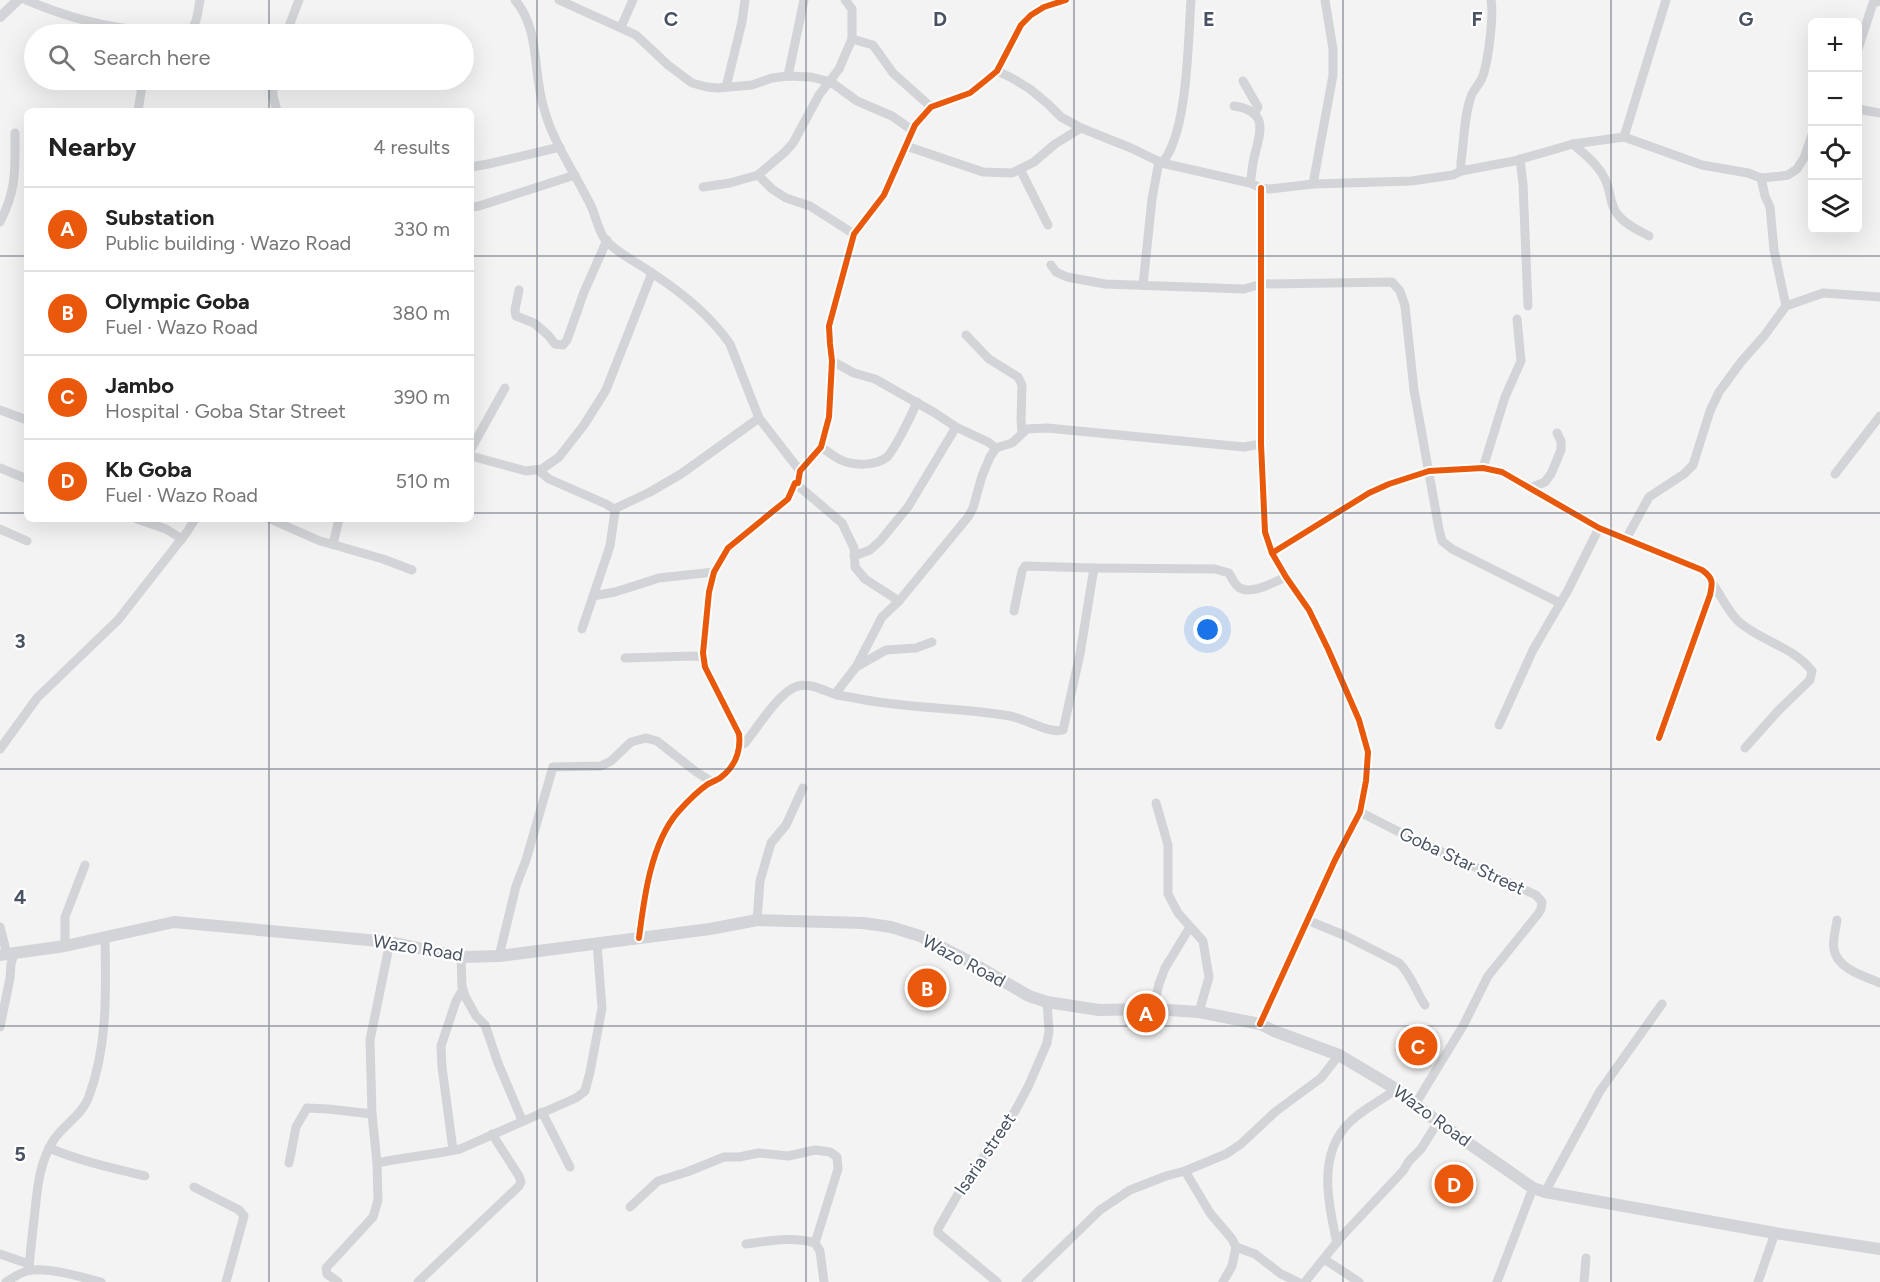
<!DOCTYPE html>
<meta charset="utf-8">
<style>
:root{--surface:#fff;--page:#f2f2f2;--text:#222;--muted:#767676;--line:#e0e0e0;--accent:#ea580c}
body{margin:0;font-family:Figtree,sans-serif;background:var(--page);color:var(--text)}
.controls{position:absolute;right:18px;top:18px;display:grid;overflow:hidden;border-radius:9px;box-shadow:0 6px 24px #0002}
.controls button{width:54px;height:54px;display:grid;place-items:center;padding:0;border:0;border-bottom:2px solid var(--line);background:var(--surface);color:var(--text);font:30px sans-serif}
.you{position:absolute;left:1208px;top:630px;width:21px;height:21px;margin:-15px;border:4px solid #fff;border-radius:50%;background:#1a73e8;box-shadow:0 0 0 9px #1a73e833}
.badge{display:grid;place-items:center;width:39px;height:39px;border-radius:50%;background:var(--accent);color:#fff;font-size:20px;font-weight:700}
.pin{position:absolute;translate:-50% -50%;border:3px solid #fff;box-shadow:0 2px 6px #0006}
.list{margin:0;padding:0;list-style:none}
h2{display:flex;justify-content:space-between;align-items:center;height:78px;margin:0;padding:0 24px;font-size:26px}
h2 small{font-size:20px;font-weight:400;color:var(--muted)}
.list li{display:grid;grid-template-columns:39px 1fr auto;gap:18px;align-items:center;box-sizing:border-box;height:84px;padding:0 24px;border-top:2px solid var(--line)}
.list b{display:block;font-size:22px;white-space:nowrap}
.list p{margin:0;font-size:20px;white-space:nowrap;color:var(--muted)}
.list em{font-size:20px;font-style:normal;color:var(--muted)}
.icon{flex:none;width:33px;height:33px;fill:none;stroke:currentColor;stroke-width:2;stroke-linecap:round;stroke-linejoin:round}
.map{position:relative;flex:none;width:1880px;height:1282px;overflow:hidden}
.search{position:absolute;background:var(--surface);box-shadow:0 6px 24px #0002;left:24px;top:24px;width:450px;height:66px;display:flex;align-items:center;gap:15px;box-sizing:border-box;padding:0 21px;border-radius:33px;color:var(--muted);font-size:22px}
.panel{position:absolute;background:var(--surface);box-shadow:0 6px 24px #0002;left:24px;top:108px;width:450px;height:414px;border-radius:9px}
.map>svg:first-child{display:block}
.lines{fill:none;stroke-linecap:round;stroke-linejoin:round}
.minor{stroke:#d2d4d7;stroke-width:9}
.tertiary{stroke:#d2d4d7;stroke-width:10}
.secondary{stroke:#d2d4d8;stroke-width:12}
.cycleway-casing{stroke:#fff;stroke-width:10}
.cycleway{stroke:#e8590c;stroke-width:6}
.grid{fill:none;stroke:#485262;stroke-width:1.5;stroke-opacity:0.55}
.labels{text-anchor:middle;dominant-baseline:central;stroke-width:4.5;stroke-linejoin:round;paint-order:stroke}
.street-label{font-size:18px;fill:#485262;stroke:#fff}
.grid-label{font-size:20px;text-anchor:middle;font-weight:bold;fill:#485262;stroke:#fff;stroke-width:4.5;stroke-linejoin:round;paint-order:stroke}
</style>
<div class="map">
<svg width="1880" height="1282" viewBox="0 0 1880 1282">
<rect width="100%" height="100%" fill="#f4f3f3"/>
<g class="lines">
<g class="minor">
<path d="M26,0C81,23 122,31 182,33C198,31 197,14 200,0"/>
<path d="M515,0C540,29 533,71 543,105C552,142 576,174 592,208C596,218 598,229 604,238C616,253 637,262 652,273C681,292 710,315 730,344L759,418L800,471"/>
<path d="M559,0L636,35L668,65L692,83L707,87L718,88L752,85L772,78L788,76L811,77L831,82L857,101L892,116L912,130"/>
<path d="M845,0L852,9V39L839,69L819,95L793,143L785,152L758,175L772,189L786,198L810,206L854,234"/>
<path d="M621,27L633,0"/>
<path d="M286,34L299,0"/>
<path d="M852,39L873,45L893,73L931,107"/>
<path d="M1858,49L1873,3L1880,1"/>
<path d="M997,71L1010,77L1030,89L1048,104L1061,117L1081,128L1131,148L1162,163L1250,183L1261,188L1270,189L1313,184L1411,181L1453,175L1461,171L1514,161L1573,144L1624,137L1702,165L1748,173L1761,178L1782,176L1788,175L1797,169L1804,158L1812,135"/>
<path d="M788,76L804,0"/>
<path d="M273,80V96L277,111"/>
<path d="M1243,81L1258,107L1254,114"/>
<path d="M726,87L742,22L745,0"/>
<path d="M1234,106C1270,111 1260,133 1254,158C1252,166 1252,175 1250,183"/>
<path d="M1858,109L1880,113"/>
<path d="M138,111L143,80"/>
<path d="M1624,137L1666,0"/>
<path d="M1573,144C1586,155 1601,167 1607,184C1611,194 1610,206 1618,215C1626,225 1638,230 1649,236"/>
<path d="M906,146L983,172L1012,173L1034,162L1055,144L1081,128"/>
<path d="M1520,159L1523,184L1528,306"/>
<path d="M1162,163C1188,133 1188,40 1191,0"/>
<path d="M471,167L488,164L560,147"/>
<path d="M1020,169L1048,225"/>
<path d="M1461,171V162C1464,142 1464,113 1472,94C1475,88 1480,83 1482,78C1488,64 1494,15 1491,0"/>
<path d="M1761,178L1765,196L1770,207L1774,250L1786,306"/>
<path d="M1313,184L1333,75V49L1325,0"/>
<path d="M703,187L730,183L758,175"/>
<path d="M471,207L479,206L575,175"/>
<path d="M0,222C17,189 15,169 15,133"/>
<path d="M1051,265L1056,272L1067,277L1105,284L1244,289L1262,284L1392,282L1400,291L1405,306L1414,390L1439,529L1442,541L1452,549L1560,603"/>
<path d="M1143,285L1152,199L1159,161"/>
<path d="M519,290L515,310L516,316L534,323L548,335L555,344L563,345L567,340L584,292L607,240"/>
<path d="M966,335L989,359L1018,377L1022,385L1021,419L1022,433"/>
<path d="M832,361L854,373L875,379L935,413L956,427L988,442L996,448"/>
<path d="M0,410L27,420"/>
<path d="M821,447C827,451 834,457 841,460C854,466 876,466 887,457C895,449 912,414 917,402"/>
<path d="M471,449L505,388"/>
<path d="M471,456L526,471L542,469L559,457L584,425L606,390L652,273"/>
<path d="M0,468L27,479"/>
<path d="M1483,468L1505,397L1521,361L1517,319"/>
<path d="M538,470L549,479L606,504L614,509L615,511L610,546L582,629"/>
<path d="M1835,474L1880,416"/>
<path d="M795,483L842,523L854,548L855,567L865,579L899,601"/>
<path d="M1530,488L1545,482L1551,474L1561,450V441L1557,433"/>
<path d="M614,509L650,492L681,474L759,418"/>
<path d="M137,519L166,529L182,539"/>
<path d="M270,519L320,541L331,544L334,540L339,519"/>
<path d="M0,529L27,541"/>
<path d="M1626,539L1649,497L1684,474L1693,465L1710,411L1719,392L1741,362L1764,336L1786,306L1823,293L1880,297"/>
<path d="M331,544L383,559L412,570"/>
<path d="M1272,553L1369,493L1389,484L1429,471L1483,468L1502,472L1599,528L1702,570C1713,578 1713,582 1710,595L1659,738"/>
<path d="M854,556L870,550L880,541L908,507L956,427"/>
<path d="M1094,568L1215,569L1229,573C1232,578 1235,586 1240,588C1252,595 1274,582 1286,577"/>
<path d="M1713,584C1721,596 1727,609 1737,620C1759,641 1793,646 1812,671L1810,680L1778,711L1745,748"/>
<path d="M593,596L615,592L659,578L714,572"/>
<path d="M625,658L693,656L704,657"/>
<path d="M856,667L886,650L916,648L932,642"/>
<path d="M835,694L856,667L882,617L899,601L968,517L973,508L982,476L990,457L996,448L1012,443L1027,429L1047,428L1244,447L1261,444"/>
<path d="M1499,725L1533,650L1568,590L1599,528"/>
<path d="M741,745L745,743C757,728 776,697 793,688C807,680 824,691 837,695C843,696 849,697 855,698C906,709 959,707 1010,716C1026,719 1049,734 1063,730L1080,654L1094,568L1025,566L1022,571L1014,611"/>
<path d="M0,749L37,698L118,620L187,532L195,519"/>
<path d="M1156,803L1168,845V894L1178,913L1203,941L1209,977L1199,1012"/>
<path d="M1360,812L1407,836L1536,895L1542,902L1541,909L1538,914L1488,976L1463,1026L1416,1103"/>
<path d="M757,920L760,881L771,843L786,825L803,788"/>
<path d="M1307,920L1346,936L1399,963C1411,974 1416,992 1425,1005"/>
<path d="M1837,920C1836,929 1832,940 1834,949C1837,969 1864,976 1880,983"/>
<path d="M0,927L7,954"/>
<path d="M639,938C644,898 651,843 678,812C686,803 698,791 708,784C712,782 717,780 720,778C735,767 741,751 739,734L705,667L703,653L709,592L714,572L728,548L788,499L795,483H798L800,471L821,447L829,417L832,361L830,344L829,326L854,234L884,195L915,125L931,107L970,93L985,81L997,71L1021,25L1031,15L1044,7L1066,0"/>
<path d="M65,946V917L85,865"/>
<path d="M499,956L516,886L526,860L553,767L601,766L611,761L631,742L646,738L657,741L695,771L712,782"/>
<path d="M461,957L462,987L466,998L476,1016L485,1025L498,1063L522,1120"/>
<path d="M1153,1009L1159,984L1165,968L1190,927"/>
<path d="M1260,1024L1335,860L1360,812L1366,781L1368,752L1359,720L1328,649L1309,610L1286,577L1272,553L1265,532L1261,444V188"/>
<path d="M0,1027L10,978L11,964L14,953"/>
<path d="M542,1112L570,1167"/>
<path d="M49,1148C80,1161 112,1168 145,1176"/>
<path d="M453,1150L442,1067L441,1046L456,1001L463,989"/>
<path d="M289,1163L296,1127L307,1108L328,1109L372,1114"/>
<path d="M377,1163C405,1157 432,1155 460,1149L576,1098L585,1091L590,1072L602,1008L597,943"/>
<path d="M1185,1171L1210,1213L1232,1239L1236,1247L1232,1266L1223,1282"/>
<path d="M194,1187L239,1210L244,1216L226,1282"/>
<path d="M1545,1192L1600,1091L1662,1004"/>
<path d="M630,1207L658,1181L687,1172L724,1157H739L759,1153L788,1156L815,1150L830,1152L837,1157L838,1169L815,1243"/>
<path d="M1337,1243C1328,1204 1317,1153 1350,1122C1363,1109 1381,1101 1396,1089"/>
<path d="M746,1244C769,1241 793,1236 815,1243L820,1251L824,1282"/>
<path d="M1236,1247L1255,1254L1281,1274L1298,1282"/>
<path d="M0,1254L29,1264"/>
<path d="M1324,1259L1359,1282"/>
<path d="M29,1270C30,1253 32,1237 34,1220C37,1193 38,1165 53,1141C63,1125 80,1117 88,1099C108,1047 106,992 105,937"/>
<path d="M6,1282C13,1278 19,1273 27,1271C46,1266 81,1277 101,1282"/>
<path d="M338,1282L327,1274L326,1268L373,1217L378,1200L377,1163L372,1114L370,1040L390,942"/>
<path d="M418,1282L519,1186L521,1182L519,1176L492,1134"/>
<path d="M997,1282L938,1233V1229L958,1194L1015,1111L1028,1087L1047,1043L1049,1031L1047,1002"/>
<path d="M1026,1282L1100,1210L1130,1190L1166,1176L1185,1171L1226,1154L1241,1144L1275,1112L1321,1078L1339,1055"/>
<path d="M1305,1282L1342,1236L1403,1171L1409,1161L1421,1149L1438,1122"/>
<path d="M1497,1282L1533,1188"/>
<path d="M1584,1282L1586,1258"/>
<path d="M1758,1282L1775,1233"/>
</g>
<path class="tertiary" d="M0,17L18,0"/>
<path class="secondary" d="M0,955L65,946L174,922L390,942L461,957L499,956L710,929L757,920L863,923L891,927L920,936L967,960L1029,996L1047,1002L1099,1010L1153,1009L1199,1012L1260,1024L1274,1031L1339,1055L1396,1089L1438,1122L1533,1188L1545,1192L1775,1233L1880,1249"/>
<defs>
<g id="cycleway">
<path d="M1272,553L1369,493L1389,484L1429,471L1483,468L1502,472L1599,528L1702,570C1713,578 1713,582 1710,595L1659,738"/>
<path d="M639,938C644,898 651,843 678,812C686,803 698,791 708,784C712,782 717,780 720,778C735,767 741,751 739,734L705,667L703,653L709,592L714,572L728,548L788,499L795,483H798L800,471L821,447L829,417L832,361L830,344L829,326L854,234L884,195L915,125L931,107L970,93L985,81L997,71L1021,25L1031,15L1044,7L1066,0"/>
<path d="M1260,1024L1335,860L1360,812L1366,781L1368,752L1359,720L1328,649L1309,610L1286,577L1272,553L1265,532L1261,444V188"/>
</g>
</defs>
<use href="#cycleway" class="cycleway-casing"/>
<use href="#cycleway" class="cycleway"/>
</g>
<path class="grid" d="M269,0V34M537,0V1282M806,0V1282M1074,0V1282M1343,0V1282M1611,0V1282M269,80V111M0,256H27M471,256H1880M0,513H27M471,513H1880M269,519V1282M0,769H1880M0,1026H1880"/>
<g class="labels">
<g class="street-label">
<text transform="translate(1462 861) rotate(25)">Goba Star Street</text>
<text transform="translate(418 948) rotate(9)">Wazo Road</text>
<text transform="translate(964 961) rotate(28)">Wazo Road</text>
<text transform="translate(1432 1116) rotate(36)">Wazo Road</text>
<text transform="translate(985 1154) rotate(-56)">Isaria street</text>
</g>
</g>
<g class="grid-label">
<text x="671" y="26">C</text>
<text x="940" y="26">D</text>
<text x="1209" y="26">E</text>
<text x="1477" y="26">F</text>
<text x="1746" y="26">G</text>
<text x="20" y="648">3</text>
<text x="20" y="904">4</text>
<text x="20" y="1161">5</text>
</g>
</svg>
<div class="controls">
<button>+</button>
<button>−</button>
<button><svg class="icon" aria-label="locate" viewBox="0 0 24 24"><circle cx="12" cy="12" r="6"/><path d="M12 2v4M12 18v4M2 12h4M18 12h4"/></svg></button>
<button><svg class="icon" aria-label="layers" viewBox="0 0 24 24"><path d="M12 4l9 5-9 5-9-5zM3 14l9 5 9-5"/></svg></button>
</div>
<div class="you"></div>
<div class="pin badge" style="left:1146px;top:1013px">A</div>
<div class="pin badge" style="left:927px;top:988px">B</div>
<div class="pin badge" style="left:1418px;top:1046px">C</div>
<div class="pin badge" style="left:1454px;top:1184px">D</div>
<div class="search"><svg class="icon" aria-label="search" viewBox="0 0 24 24"><circle cx="10" cy="10" r="6"/><path d="M15 15l6 6"/></svg>Search here</div>
<section class="panel">
<h2>Nearby<small>4 results</small></h2>
<ul class="list">
<li><span class="badge">A</span><div><b>Substation</b><p>Public building · Wazo Road</p></div><em>330 m</em></li>
<li><span class="badge">B</span><div><b>Olympic Goba</b><p>Fuel · Wazo Road</p></div><em>380 m</em></li>
<li><span class="badge">C</span><div><b>Jambo</b><p>Hospital · Goba Star Street</p></div><em>390 m</em></li>
<li><span class="badge">D</span><div><b>Kb Goba</b><p>Fuel · Wazo Road</p></div><em>510 m</em></li>
</ul>
</section>
</div>
